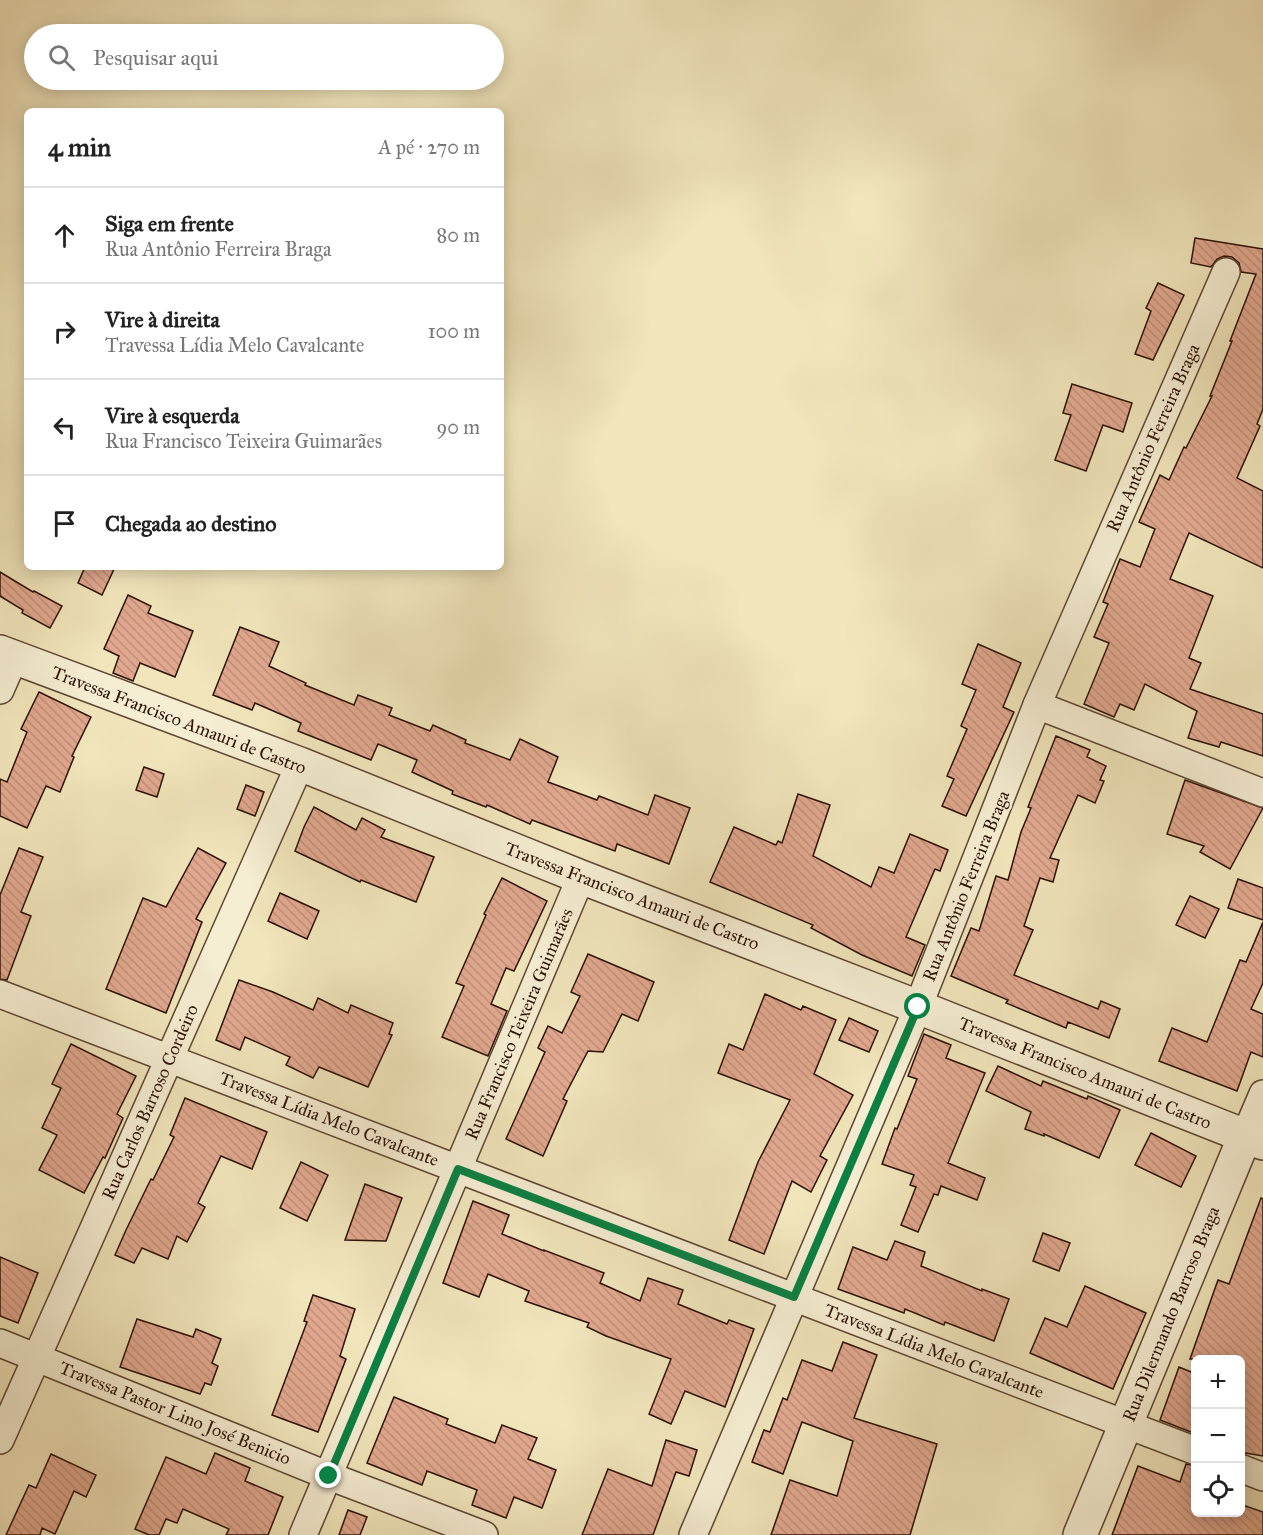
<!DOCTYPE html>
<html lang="pt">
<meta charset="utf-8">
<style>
:root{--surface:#fff;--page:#f2f2f2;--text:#222;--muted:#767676;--line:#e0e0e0}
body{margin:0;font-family:"IM FELL Great Primer",serif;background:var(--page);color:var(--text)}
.controls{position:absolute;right:18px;bottom:18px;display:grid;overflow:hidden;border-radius:9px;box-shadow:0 3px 15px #0003}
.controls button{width:54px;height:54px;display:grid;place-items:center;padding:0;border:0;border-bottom:2px solid var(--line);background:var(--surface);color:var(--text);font:30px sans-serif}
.stop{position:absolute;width:18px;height:18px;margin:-14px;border:4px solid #0b8043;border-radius:50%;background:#fff}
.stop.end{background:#0b8043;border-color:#fff;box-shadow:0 2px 6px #0008}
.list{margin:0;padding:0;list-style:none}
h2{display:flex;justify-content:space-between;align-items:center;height:78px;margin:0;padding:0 24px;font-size:26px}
h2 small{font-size:20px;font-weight:400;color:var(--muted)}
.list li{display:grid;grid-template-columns:39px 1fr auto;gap:18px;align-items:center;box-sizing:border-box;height:96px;padding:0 24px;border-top:2px solid var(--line)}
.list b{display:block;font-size:22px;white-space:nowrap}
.list p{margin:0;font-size:20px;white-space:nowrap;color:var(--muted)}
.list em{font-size:20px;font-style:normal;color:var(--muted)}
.icon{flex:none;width:33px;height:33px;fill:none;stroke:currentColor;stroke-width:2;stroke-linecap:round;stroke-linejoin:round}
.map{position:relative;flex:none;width:1263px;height:1535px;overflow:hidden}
.search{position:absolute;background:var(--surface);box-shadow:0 3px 15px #0003;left:24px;top:24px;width:480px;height:66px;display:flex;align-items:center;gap:15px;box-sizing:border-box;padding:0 21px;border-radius:33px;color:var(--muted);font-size:22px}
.panel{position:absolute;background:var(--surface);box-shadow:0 3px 15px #0003;left:24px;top:108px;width:480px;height:462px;border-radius:9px}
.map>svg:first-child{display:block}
.building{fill:url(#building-back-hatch);stroke:#2c1105;stroke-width:1.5}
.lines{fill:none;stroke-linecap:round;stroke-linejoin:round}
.minor-casing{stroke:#5d4632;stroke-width:30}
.tertiary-casing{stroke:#5d4632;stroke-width:36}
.minor{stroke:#f6eed3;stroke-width:27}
.tertiary{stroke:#f6eed3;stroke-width:33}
.route{stroke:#0b8043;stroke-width:8}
.labels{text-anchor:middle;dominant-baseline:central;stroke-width:5;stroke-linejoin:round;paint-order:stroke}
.street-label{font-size:18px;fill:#2c1105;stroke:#f6eed3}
</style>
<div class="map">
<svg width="1263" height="1535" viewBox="0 0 1263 1535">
<defs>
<pattern id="building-back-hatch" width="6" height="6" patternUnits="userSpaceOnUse" patternTransform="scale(1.5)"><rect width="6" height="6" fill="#e1a88f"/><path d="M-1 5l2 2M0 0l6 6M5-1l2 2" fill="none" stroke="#c1907a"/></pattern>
</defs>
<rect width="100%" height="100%" fill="#f1e5bb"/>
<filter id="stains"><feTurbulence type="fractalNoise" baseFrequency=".00333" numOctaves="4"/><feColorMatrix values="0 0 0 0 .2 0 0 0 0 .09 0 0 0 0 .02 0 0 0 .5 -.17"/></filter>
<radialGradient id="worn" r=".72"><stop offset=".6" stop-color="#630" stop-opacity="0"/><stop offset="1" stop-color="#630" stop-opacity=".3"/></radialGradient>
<g class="building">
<path d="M1195,238L1263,249V409L1257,424L1260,426L1237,478L1263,491V568L1189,533L1170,579L1213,596L1189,658L1201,663L1190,689L1263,714V756L1221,742L1219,747L1188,738L1197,711L1145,684L1134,710L1120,704L1114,717L1084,704L1109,643L1094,637L1108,604L1103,602L1120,559L1140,567L1155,529L1139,522L1160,475L1169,480L1184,447L1186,448L1212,396H1210L1232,341H1230L1256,274L1241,272L1239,263L1232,257L1224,256L1217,259L1211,267L1191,263Z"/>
<path d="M1158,283L1184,295L1153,360L1135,354L1151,311L1146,308Z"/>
<path d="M1072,384L1132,403L1123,432L1103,425L1086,471L1055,460L1071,415L1063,413Z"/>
<path d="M85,567H115L102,595L78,583Z"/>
<path d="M0,572L33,592L34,591L62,606L50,628L22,613L23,610L0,596Z"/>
<path d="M128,595L151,606L148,613L193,631L175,677L140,663L133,681L113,673L119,656L104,649Z"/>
<path d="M240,627L279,642L269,666L306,683L305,685L354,705L358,695L392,708L389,715L430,731L433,725L466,740L465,743L510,760L520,739L558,757L548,782L597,800L599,796L648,815L655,795L690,808L669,864L617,844L615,851L532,820L530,824L487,805L486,807L452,794L453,791L412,772L417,760L378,744L371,760L298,731L301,723L255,703L252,710L213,695Z"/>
<path d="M978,644L1021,663L1003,707L1014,712L966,816L942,806L954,779L947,776L967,729L961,726L976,690L962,684Z"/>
<path d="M39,692L91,717L72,756L74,757L60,792L46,786L27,828L0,816V779L7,782L27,732L21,729Z"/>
<path d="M1056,736L1090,750L1087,757L1106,766L1100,780L1104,781L1095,803L1078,795L1050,858L1059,860L1053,882L1040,878L1024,926L1033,930L1014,975L1098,1009L1101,1001L1120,1009L1109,1038L1068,1022L1066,1028L1006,1003L1008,1000L951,976L971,928L979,931L996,876L1008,880L1021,832L1031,808L1028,807Z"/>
<path d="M144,767L164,774L157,797L136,790Z"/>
<path d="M1185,780L1263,808L1230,869L1200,852L1204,846L1167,834Z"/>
<path d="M246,785L264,792L255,816L237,809Z"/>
<path d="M798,794L830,805L813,856L871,887L879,867L894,873L910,834L948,850L940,871L935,869L906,937L925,945L912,976L862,955L811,928L813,925L710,882L734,827L776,845L778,841L782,843Z"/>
<path d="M314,807L356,830L362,818L385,830L381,837L434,857L416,902L361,880L360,882L295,851L304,827Z"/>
<path d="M19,848L43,857L21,912L31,916L7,980L0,979V895Z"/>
<path d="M198,848L226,863L196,919L202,922L166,1013L106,989L143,898L166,907Z"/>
<path d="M502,878L547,901L514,971L506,968L491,1004L507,1011L488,1056L442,1037L464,986L456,983L486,915L484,914Z"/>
<path d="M1238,879L1263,888V920L1228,908Z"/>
<path d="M280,893L319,911L307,939L268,921Z"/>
<path d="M1190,896L1219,909L1205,938L1176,925Z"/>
<path d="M1263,922V983L1251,1009L1263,1014V1057L1251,1052L1237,1091L1159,1061L1172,1028L1207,1042L1240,960L1246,962Z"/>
<path d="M588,954L654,982L638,1021L622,1014L603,1052L588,1051L563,1099L567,1101L543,1156L506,1139L545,1052L538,1048L548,1026L562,1033L580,996L571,992Z"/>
<path d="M239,980L273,992L313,1010L318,998L348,1013L351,1005L393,1023L389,1034L392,1035L368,1087L319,1067L313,1078L286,1065L290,1057L245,1037L240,1050L216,1040Z"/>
<path d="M765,994L801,1010L803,1006L836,1020L814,1074L853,1095L820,1156L827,1160L811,1192L792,1181L764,1254L729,1240L758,1162L790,1100L718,1073L729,1044L743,1050Z"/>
<path d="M849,1018L878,1031L869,1052L839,1040Z"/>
<path d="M924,1034L951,1045L946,1058L985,1073L948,1163L985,1178L977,1200L941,1186L938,1195L934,1194L918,1232L901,1225L916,1187L910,1185L914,1175L882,1164L895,1128L897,1129L917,1079L908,1076Z"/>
<path d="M71,1044L136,1076L117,1114L123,1118L105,1158L103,1157L84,1193L39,1170L57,1135L42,1128L61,1088L52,1084Z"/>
<path d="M998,1066L1041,1086L1043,1081L1087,1099L1088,1096L1120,1110L1099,1158L1044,1134V1136L1025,1129L1031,1112L986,1091Z"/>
<path d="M185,1098L267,1132L252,1169L221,1156L198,1203L205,1207L187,1242L177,1236L168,1259L142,1248L134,1263L115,1255L126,1230L151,1179L153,1180L174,1137L170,1135Z"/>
<path d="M1151,1133L1196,1156L1181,1187L1135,1165Z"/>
<path d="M301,1162L328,1175L307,1221L280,1208Z"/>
<path d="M365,1184L402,1198L386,1241L345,1240Z"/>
<path d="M1261,1198L1263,1199V1456L1240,1452V1359H1190L1218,1280L1229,1284Z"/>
<path d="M473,1201L509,1215L502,1234L544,1251V1250L604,1273L600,1283L640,1301L648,1278L683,1290L678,1304L727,1324L729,1320L754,1329L725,1407L685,1391L671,1424L649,1414L671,1359L606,1336L587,1327L589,1323L525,1301L529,1291L488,1274L479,1297L443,1283Z"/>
<path d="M1043,1233L1070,1243L1059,1271L1033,1261Z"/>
<path d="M895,1241L925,1252L921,1266L982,1291V1289L1009,1299L994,1341L945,1322L944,1325L905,1309L904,1313L838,1289L853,1247L887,1260Z"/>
<path d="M0,1257L38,1273L18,1323L0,1316Z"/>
<path d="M1085,1286L1146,1313L1113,1389L1030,1353L1045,1318L1067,1327Z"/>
<path d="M313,1295L355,1309L340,1356L346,1359L318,1432L272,1415L307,1322L304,1321Z"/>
<path d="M137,1319L193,1337L196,1329L221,1339L212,1363L218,1366L211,1385L205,1383L200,1394L120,1367Z"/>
<path d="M843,1342L877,1355L854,1418L937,1444L910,1535H771L790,1480L837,1496L853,1441L802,1422L783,1474L752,1462L764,1430L770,1432L783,1398L787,1400L802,1360L832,1371Z"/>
<path d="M1179,1367L1196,1374V1434L1160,1420Z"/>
<path d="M394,1397L448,1419L446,1424L495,1443L502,1425L537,1438L528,1459L556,1470L542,1508L514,1497L506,1518L472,1505L477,1490L427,1471L422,1485L367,1463Z"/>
<path d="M666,1440L697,1450L689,1476L676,1472L653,1535H582L608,1469L652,1486Z"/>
<path d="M215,1453L250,1468L245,1481L283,1497L268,1535H226L229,1529L183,1509L177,1523L166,1519L159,1535H149L135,1529L166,1457L206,1474Z"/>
<path d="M51,1454L96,1475L86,1497L74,1491L55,1534L42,1528L40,1535H6L29,1485L36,1488Z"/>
<path d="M1186,1464L1196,1466V1512H1240V1504L1263,1512V1535H1112L1138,1466L1180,1482Z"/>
<path d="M348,1510L367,1517L360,1535H339Z"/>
</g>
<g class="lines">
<defs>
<g id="minor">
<path d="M0,690L14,658"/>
<path d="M1037,705L1263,793"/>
<path d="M0,994L1196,1451"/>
<path d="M1245,1136L1263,1094"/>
<path d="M0,1343L329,1476L484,1535"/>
<path d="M0,1440L300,764"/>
<path d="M1240,1468L1263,1477"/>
<path d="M303,1535L581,877"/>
<path d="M693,1535L918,1007L1037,705L1226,272"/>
</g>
<g id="tertiary">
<path d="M0,652L300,764L581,877L918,1007L1263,1143"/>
<path d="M1080,1535L1245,1136"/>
</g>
</defs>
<use href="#minor" class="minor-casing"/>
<use href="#tertiary" class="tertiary-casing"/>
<use href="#minor" class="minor"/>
<use href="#tertiary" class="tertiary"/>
</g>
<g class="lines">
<path class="route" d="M329,1476L458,1169L794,1297L918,1007"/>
</g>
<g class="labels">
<g class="street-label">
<text transform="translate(1153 438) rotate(-66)">Rua Antônio Ferreira Braga</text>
<text transform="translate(179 720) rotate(21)">Travessa Francisco Amauri de Castro</text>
<text transform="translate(966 886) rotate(-68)">Rua Antônio Ferreira Braga</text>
<text transform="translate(632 896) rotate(21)">Travessa Francisco Amauri de Castro</text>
<text transform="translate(519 1024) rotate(-67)">Rua Francisco Teixeira Guimarães</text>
<text transform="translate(1085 1073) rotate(22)">Travessa Francisco Amauri de Castro</text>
<text transform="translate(150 1102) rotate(-66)">Rua Carlos Barroso Cordeiro</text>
<text transform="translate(329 1119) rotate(21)">Travessa Lídia Melo Cavalcante</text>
<text transform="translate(1171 1314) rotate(-68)">Rua Dilermando Barroso Braga</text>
<text transform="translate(934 1351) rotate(21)">Travessa Lídia Melo Cavalcante</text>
<text transform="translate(175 1413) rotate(22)">Travessa Pastor Lino José Benicio</text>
</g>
</g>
<rect width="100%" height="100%" filter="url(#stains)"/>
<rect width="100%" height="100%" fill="url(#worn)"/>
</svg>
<div class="controls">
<button>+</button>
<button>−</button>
<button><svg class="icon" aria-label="locate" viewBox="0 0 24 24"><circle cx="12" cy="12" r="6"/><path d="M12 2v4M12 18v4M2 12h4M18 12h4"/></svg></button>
</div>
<div class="stop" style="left:918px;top:1007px"></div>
<div class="stop end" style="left:329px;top:1476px"></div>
<div class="search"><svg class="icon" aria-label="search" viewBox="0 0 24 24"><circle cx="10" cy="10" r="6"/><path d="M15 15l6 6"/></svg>Pesquisar aqui</div>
<section class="panel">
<h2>4 min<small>A pé · 270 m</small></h2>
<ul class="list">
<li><svg class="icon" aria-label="ahead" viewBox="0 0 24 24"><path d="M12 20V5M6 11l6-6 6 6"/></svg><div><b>Siga em frente</b><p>Rua Antônio Ferreira Braga</p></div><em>80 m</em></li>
<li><svg class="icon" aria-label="right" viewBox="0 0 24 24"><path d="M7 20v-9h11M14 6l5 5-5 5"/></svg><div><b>Vire à direita</b><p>Travessa Lídia Melo Cavalcante</p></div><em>100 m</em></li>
<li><svg class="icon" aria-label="left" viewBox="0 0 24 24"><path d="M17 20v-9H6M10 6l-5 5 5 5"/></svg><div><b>Vire à esquerda</b><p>Rua Francisco Teixeira Guimarães</p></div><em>90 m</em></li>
<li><svg class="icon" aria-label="arrive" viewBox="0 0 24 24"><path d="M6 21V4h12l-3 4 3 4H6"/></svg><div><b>Chegada ao destino</b></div></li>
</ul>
</section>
</div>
